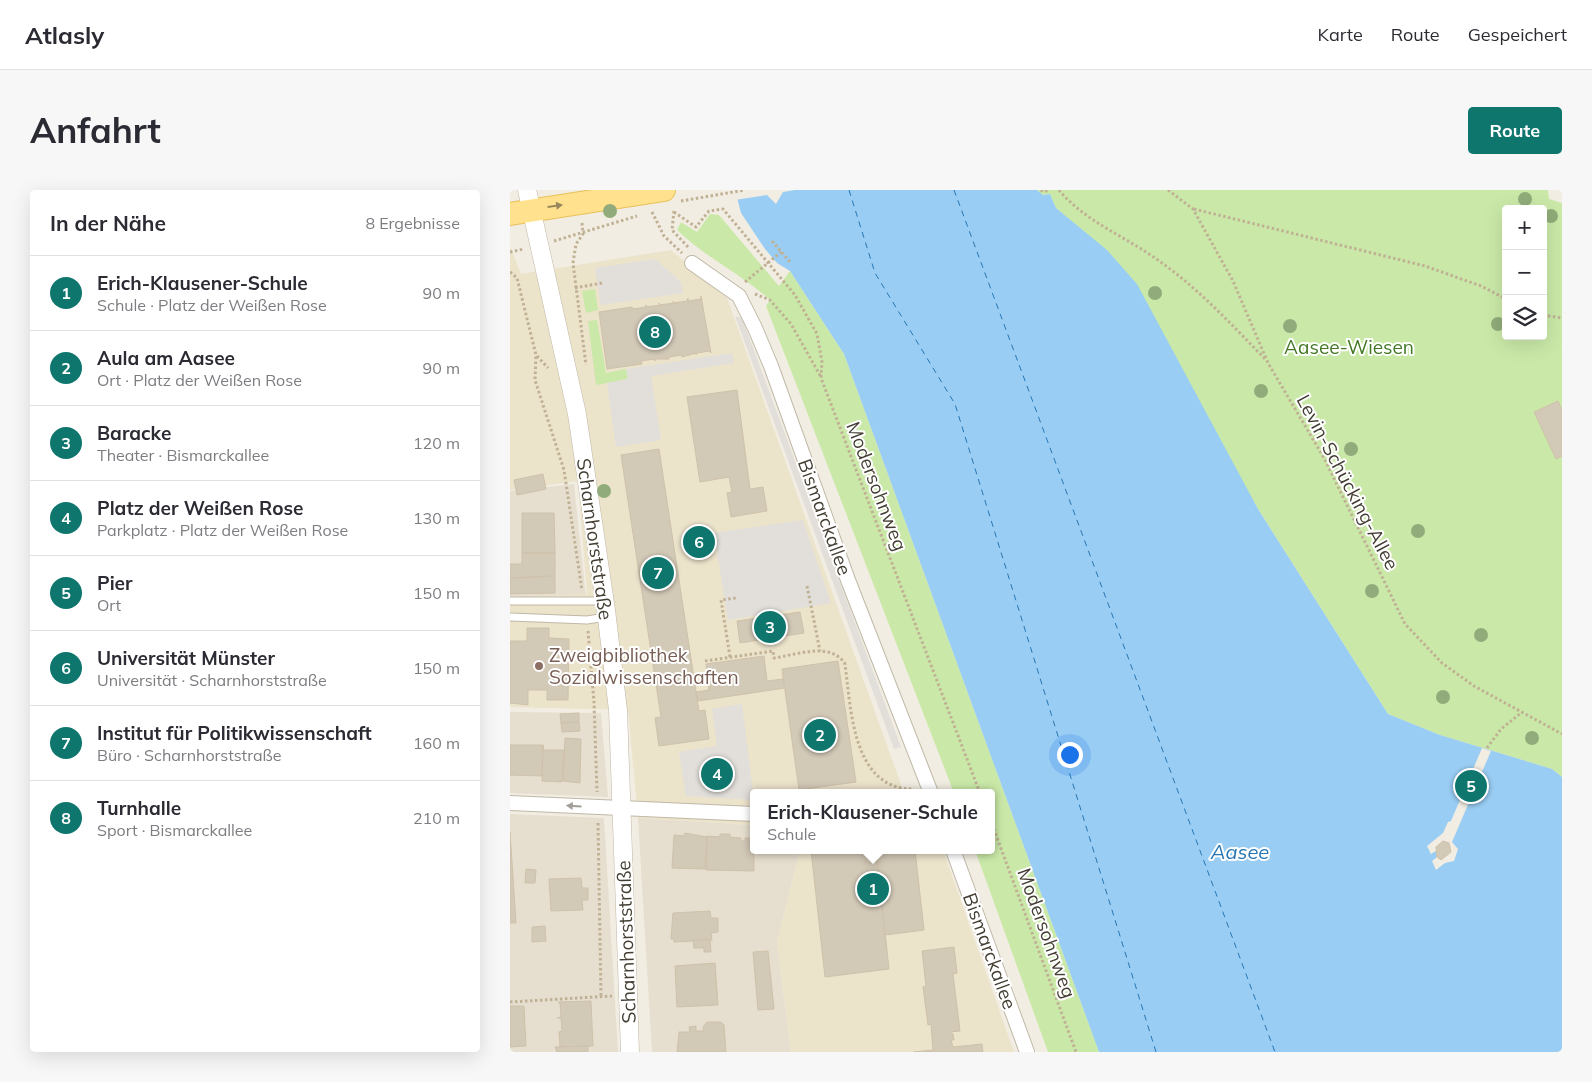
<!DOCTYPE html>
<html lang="de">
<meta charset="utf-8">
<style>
:root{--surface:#fff;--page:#f7f7f7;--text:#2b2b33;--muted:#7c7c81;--line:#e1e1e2;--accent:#0f766e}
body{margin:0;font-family:Mulish,sans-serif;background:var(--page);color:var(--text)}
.controls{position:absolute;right:15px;top:15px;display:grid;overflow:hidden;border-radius:5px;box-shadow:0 5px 20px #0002}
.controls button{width:45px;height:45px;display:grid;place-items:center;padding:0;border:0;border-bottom:1px solid var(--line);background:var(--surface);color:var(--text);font:25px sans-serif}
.you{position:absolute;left:559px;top:564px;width:18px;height:18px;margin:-12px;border:4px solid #fff;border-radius:50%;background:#1a73e8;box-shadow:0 0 0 8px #1a73e833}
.badge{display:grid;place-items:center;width:32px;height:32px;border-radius:50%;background:var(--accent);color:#fff;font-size:16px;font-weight:700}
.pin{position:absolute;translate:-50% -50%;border:2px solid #fff;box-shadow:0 1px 5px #0006}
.popup{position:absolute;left:240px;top:599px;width:245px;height:65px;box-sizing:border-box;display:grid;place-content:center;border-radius:5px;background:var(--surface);filter:drop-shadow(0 1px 4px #0005);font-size:16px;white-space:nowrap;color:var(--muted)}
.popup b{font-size:19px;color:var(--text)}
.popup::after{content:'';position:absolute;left:50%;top:100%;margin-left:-10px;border:10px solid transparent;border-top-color:var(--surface)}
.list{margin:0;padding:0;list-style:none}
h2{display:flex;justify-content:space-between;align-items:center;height:65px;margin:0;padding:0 20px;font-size:21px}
h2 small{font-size:16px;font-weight:400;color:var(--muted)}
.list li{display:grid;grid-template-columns:32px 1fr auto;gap:15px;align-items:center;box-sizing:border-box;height:75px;padding:0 20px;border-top:1px solid var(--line)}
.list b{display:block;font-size:19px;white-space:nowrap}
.list p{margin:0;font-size:16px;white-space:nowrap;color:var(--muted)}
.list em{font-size:16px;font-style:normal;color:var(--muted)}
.icon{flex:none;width:28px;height:28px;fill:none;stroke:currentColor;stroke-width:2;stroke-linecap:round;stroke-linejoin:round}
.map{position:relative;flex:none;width:1052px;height:862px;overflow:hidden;border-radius:5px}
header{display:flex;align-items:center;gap:30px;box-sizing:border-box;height:70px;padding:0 25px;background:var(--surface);border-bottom:1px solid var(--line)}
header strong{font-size:24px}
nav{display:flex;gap:28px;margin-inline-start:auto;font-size:18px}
.intro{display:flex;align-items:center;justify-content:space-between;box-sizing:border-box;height:120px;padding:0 30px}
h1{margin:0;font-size:35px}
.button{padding:12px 22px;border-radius:5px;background:var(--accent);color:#fff;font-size:18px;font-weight:700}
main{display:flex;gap:30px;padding:0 30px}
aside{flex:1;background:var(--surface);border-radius:5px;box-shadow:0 5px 20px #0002}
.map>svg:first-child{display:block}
.residential{fill:#e6dfcf}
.education{fill:#ece3cb}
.green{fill:#cae9a8;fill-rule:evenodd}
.parking{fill:#e2dfdb}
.water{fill:#99cdf3}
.pier{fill:#f2ede2}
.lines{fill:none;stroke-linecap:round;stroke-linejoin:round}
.ferry{stroke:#2776b3;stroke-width:1;stroke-dasharray:6 5;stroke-linecap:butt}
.building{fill:#d3c9b7;stroke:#cfc1aa}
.service-casing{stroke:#c0b8a7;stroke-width:9}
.minor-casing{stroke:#c0b8a7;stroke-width:16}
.tertiary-casing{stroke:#c0b8a7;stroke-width:19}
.primary-casing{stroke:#e9c059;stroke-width:24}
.path{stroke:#c0b195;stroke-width:3;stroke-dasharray:2.5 2.5;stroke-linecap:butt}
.service{stroke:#fff;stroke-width:7}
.minor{stroke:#fff;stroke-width:14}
.tertiary{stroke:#fff;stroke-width:18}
.primary{stroke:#ffe18e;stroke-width:22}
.path-bridge{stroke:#c0b195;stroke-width:3;stroke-dasharray:2.5 2.5;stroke-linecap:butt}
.tree{fill:#91ac7a}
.oneway{fill:#98875b}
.oneway2{fill:#a19e98}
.education-dot{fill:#8d6e63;stroke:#fff;stroke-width:2}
.labels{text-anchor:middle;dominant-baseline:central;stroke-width:4;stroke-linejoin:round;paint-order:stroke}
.park-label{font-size:19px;fill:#427724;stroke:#fff}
.street-label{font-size:19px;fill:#433d32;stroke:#fff}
.education-label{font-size:19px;fill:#785e54;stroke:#fff;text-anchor:start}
.water-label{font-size:20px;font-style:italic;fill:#2776b3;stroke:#fff}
</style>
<header>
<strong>Atlasly</strong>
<nav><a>Karte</a><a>Route</a><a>Gespeichert</a></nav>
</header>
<div class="intro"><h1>Anfahrt</h1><a class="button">Route</a></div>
<main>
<aside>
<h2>In der Nähe<small>8 Ergebnisse</small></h2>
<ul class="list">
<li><span class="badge">1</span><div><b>Erich-Klausener-Schule</b><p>Schule · Platz der Weißen Rose</p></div><em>90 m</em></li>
<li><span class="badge">2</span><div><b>Aula am Aasee</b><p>Ort · Platz der Weißen Rose</p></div><em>90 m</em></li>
<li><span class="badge">3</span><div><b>Baracke</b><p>Theater · Bismarckallee</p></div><em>120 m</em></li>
<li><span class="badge">4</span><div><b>Platz der Weißen Rose</b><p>Parkplatz · Platz der Weißen Rose</p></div><em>130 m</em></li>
<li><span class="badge">5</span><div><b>Pier</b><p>Ort</p></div><em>150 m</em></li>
<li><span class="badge">6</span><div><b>Universität Münster</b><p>Universität · Scharnhorststraße</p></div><em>150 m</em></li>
<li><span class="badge">7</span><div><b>Institut für Politikwissenschaft</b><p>Büro · Scharnhorststraße</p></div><em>160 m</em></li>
<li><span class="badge">8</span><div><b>Turnhalle</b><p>Sport · Bismarckallee</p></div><em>210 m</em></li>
</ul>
</aside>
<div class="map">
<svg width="1052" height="862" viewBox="0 0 1052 862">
<rect width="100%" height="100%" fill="#f2ede2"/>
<g class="residential">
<path d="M64,294L76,407H0V301Z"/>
<path d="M0,522L91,523L98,607L0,603Z"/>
<path d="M0,624L94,628L108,862H0Z"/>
<path d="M128,628L244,635V660H290L267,752L281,862H142Z"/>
</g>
<g class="education">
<path d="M0,56L11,84L161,60L217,108L394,603H244V635L128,628L118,520L0,517V407L77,404L68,291L0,300Z"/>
<path d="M290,660H433L504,862H281L267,752Z"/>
</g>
<g class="green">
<path d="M527,0H1038L1039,9L1052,13V587L1042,579L930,545L878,524L748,319L596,60L546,18L540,4L533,5ZM996,19H1033V146H996Z"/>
<path d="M200,24L209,25L269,96L280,81L334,164L589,862H538L465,660H482V603H444L256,116L260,110C231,84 195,67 167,40L171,32L187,42Z"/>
<path d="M85,99L88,120L76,123L72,101Z"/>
<path d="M87,130L96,183L116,179L118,189L86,195L78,131Z"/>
</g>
<g class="parking">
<path d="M145,69L171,92L173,103L91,115L85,78Z"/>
<path d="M225,126L232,128L391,557L384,559Z"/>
<path d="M222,163L224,173L141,186L151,250L106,257L97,193L118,189L116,179Z"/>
<path d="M293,330L321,413L218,430L204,343Z"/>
<path d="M232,514L244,610L176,606L169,562L207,556L202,519Z"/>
</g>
<path class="water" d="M225,0H527L533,5L540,4L546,18L597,60L627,94L748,319L878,524L930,545L1042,579L1052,587V862H589L334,164L280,81L267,73L255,59L231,23Z"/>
<g class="pier">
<path d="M223,0H285L273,2L266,14L257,5L225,10Z"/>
<path d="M972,558L981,561L942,652L948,659L944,671L935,673L926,680L922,671L927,667L926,661L921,664L917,656L933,643L938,632L941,631Z"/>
</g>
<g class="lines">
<g class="ferry">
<path d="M339,0L365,83L445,214L646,862"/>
<path d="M444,0L765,862"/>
</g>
</g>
<g class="building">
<path d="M191,106L201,163L199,161L187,163L186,165V163L172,167V165L159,167V169H145V171L144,169L131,171L132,174L97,179L89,122L122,117L123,119L136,117V115L137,117L150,115L149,113L150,115L164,113L163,111L164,113L177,111L178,108V111L191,109Z"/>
<path d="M227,200L240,299L253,297L257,321L221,327L217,303L222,302L219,287L190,292L177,207Z"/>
<path d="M1048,211L1052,220V266L1046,269L1024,222Z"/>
<path d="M149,259L189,521L195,520L199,549L149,556L145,528L151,527L111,265Z"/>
<path d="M33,284L36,299L7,305L4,290Z"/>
<path d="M12,323H44L45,363H12Z"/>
<path d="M12,363H45V386L0,388V374H12Z"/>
<path d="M45,386V403L0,404V388Z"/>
<path d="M290,422L294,443L230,453L227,431Z"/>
<path d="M17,438H39V448L59,449L58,510H37V500H18V515L0,513V451H17Z"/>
<path d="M254,466L257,491L273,489L275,498L188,511L186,502L199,500L196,474Z"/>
<path d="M328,471L346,592L289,600L272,479Z"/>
<path d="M69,523V532L51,533L50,524Z"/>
<path d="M69,532L70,541L52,542L51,533Z"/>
<path d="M55,548L71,549L70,593L53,591Z"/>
<path d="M0,555H33L32,586L0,585Z"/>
<path d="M33,555V560H54L52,592L32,591Z"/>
<path d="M0,642L6,733H0Z"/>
<path d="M175,643L197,647L195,679L162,678L164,645L174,646Z"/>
<path d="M210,644H220V647L231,648V651H235V648H244V681L196,680L197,646L210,647Z"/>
<path d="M933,651L939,653L941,662L931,670L927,667L926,657Z"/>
<path d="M301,660H366L379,779L315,787Z"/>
<path d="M405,660L414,740L375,745L366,661Z"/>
<path d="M16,679L26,680L25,693H15Z"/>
<path d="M71,688L72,698H78V710H72L73,720L41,721L39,689Z"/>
<path d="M200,721L201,728H208V742L201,743L202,750L164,752V749H161L163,723Z"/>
<path d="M35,736L36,751L22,752V737Z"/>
<path d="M183,750H200L201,762H194V758H184Z"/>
<path d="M444,757L447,783L443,784L450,841L440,842L443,844L444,850H441L443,857L472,854L473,862H403L423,860L421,834L418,835L413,797L416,796L412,761Z"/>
<path d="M258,761L264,819L248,820L243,762Z"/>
<path d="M205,773L208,815L167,817L165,776Z"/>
<path d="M81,811L83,856L50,857L49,842L52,841L51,828H47L51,827L50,813L48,812Z"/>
<path d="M0,816H14L16,856L0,857Z"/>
<path d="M197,832H211L214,835L216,862H167L169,842H180L179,837L186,836V841H194L193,837Z"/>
<path d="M78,856V862H47L45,857Z"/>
</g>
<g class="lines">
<defs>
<g id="service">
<path d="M0,411H94"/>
<path d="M0,427L77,430L96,427"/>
</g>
<g id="minor">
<path d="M182,73L229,106L245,138L261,176L338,390L421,603"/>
<path d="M0,613L244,624"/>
<path d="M443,660L517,862"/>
</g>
<path id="tertiary" d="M17,0L67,224L96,420L108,520L120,862"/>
<path id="primary" d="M0,24L154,0"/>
</defs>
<use href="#service" class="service-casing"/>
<use href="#minor" class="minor-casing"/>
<use href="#tertiary" class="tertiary-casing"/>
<use href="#primary" class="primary-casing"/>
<g class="path">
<path d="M531,0L533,2L540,0"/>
<path d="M549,0C575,32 619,48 652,73C691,101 723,136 756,170"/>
<path d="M658,0L683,19L723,91L758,173L814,268L895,434L932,473L964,496L1052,544"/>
<path d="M684,19L915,76L971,96L996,109"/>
<path d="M164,21L162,40L179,58"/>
<path d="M142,22L154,46L172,63"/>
<path d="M164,22L186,37L199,21L213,19L285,105L307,144L312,172L311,188L470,603"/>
<path d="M72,33L73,44L66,54L63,73L76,175"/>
<path d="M44,51L127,26"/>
<path d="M262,51L280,72"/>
<path d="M0,62L14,59"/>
<path d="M0,82L7,88L26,165L25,190L54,280L72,400"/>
<path d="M235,92L271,62"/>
<path d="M65,98L92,93"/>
<path d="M245,104L260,110L281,134L311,187"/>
<path d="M1033,125L1052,128"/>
<path d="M27,166L38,178"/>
<path d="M297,396L310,461"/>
<path d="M78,441L84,512L87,602"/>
<path d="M220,467L211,410L226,408"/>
<path d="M195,471L263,461L264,468C286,465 321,451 335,474C341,518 342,600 404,599"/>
<path d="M977,558L991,539L1011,523"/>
<path d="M88,633L91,807"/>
<path d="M482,634L566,862"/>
<path d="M0,812L102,806"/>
</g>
<use href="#service" class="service"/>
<use href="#minor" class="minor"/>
<use href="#tertiary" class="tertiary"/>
<use href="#primary" class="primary"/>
<path class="path-bridge" d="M171,11L235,0"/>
</g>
<g class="tree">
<circle cx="1015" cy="9" r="7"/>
<circle cx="100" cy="21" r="7"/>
<circle cx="1041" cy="26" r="7"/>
<circle cx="645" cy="103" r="7"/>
<circle cx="988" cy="134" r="7"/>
<circle cx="780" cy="136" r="7"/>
<circle cx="751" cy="201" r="7"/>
<circle cx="841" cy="259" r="7"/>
<circle cx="94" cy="301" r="7"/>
<circle cx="908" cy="341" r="7"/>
<circle cx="862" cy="401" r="7"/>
<circle cx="971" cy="445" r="7"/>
<circle cx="933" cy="507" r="7"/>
<circle cx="1022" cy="548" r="7"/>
</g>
<defs><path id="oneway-solid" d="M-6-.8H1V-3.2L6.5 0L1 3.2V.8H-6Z" transform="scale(1.25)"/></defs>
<use class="oneway" href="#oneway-solid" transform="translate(45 16) rotate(-8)"/>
<use class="oneway2" href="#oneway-solid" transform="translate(64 616) rotate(-177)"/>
<circle class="education-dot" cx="29" cy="476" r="5"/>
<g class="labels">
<g class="park-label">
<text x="839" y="157">Aasee-Wiesen</text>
</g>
<g class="street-label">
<text transform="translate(838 292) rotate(62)">Levin-Schücking-Allee</text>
<text transform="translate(367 296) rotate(69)">Modersohnweg</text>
<text transform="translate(315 327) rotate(70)">Bismarckallee</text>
<text transform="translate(85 349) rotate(82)">Scharnhorststraße</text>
<text transform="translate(537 743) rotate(70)">Modersohnweg</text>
<text transform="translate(116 752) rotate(-92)">Scharnhorststraße</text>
<text transform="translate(480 761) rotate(70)">Bismarckallee</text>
</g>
<g class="education-label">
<text x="39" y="465">Zweigbibliothek<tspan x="39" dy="22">Sozialwissenschaften</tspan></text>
</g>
<g class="water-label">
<text x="730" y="661">Aasee</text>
</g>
</g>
</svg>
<div class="controls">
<button>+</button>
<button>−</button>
<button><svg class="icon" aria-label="layers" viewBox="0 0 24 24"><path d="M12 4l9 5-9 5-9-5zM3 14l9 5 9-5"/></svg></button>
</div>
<div class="you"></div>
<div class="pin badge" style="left:363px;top:699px">1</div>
<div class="popup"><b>Erich-Klausener-Schule</b>Schule</div>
<div class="pin badge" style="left:310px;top:545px">2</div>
<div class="pin badge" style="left:260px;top:437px">3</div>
<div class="pin badge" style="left:207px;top:584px">4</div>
<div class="pin badge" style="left:961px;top:596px">5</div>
<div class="pin badge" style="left:189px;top:352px">6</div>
<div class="pin badge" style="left:148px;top:383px">7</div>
<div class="pin badge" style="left:145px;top:142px">8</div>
</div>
</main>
